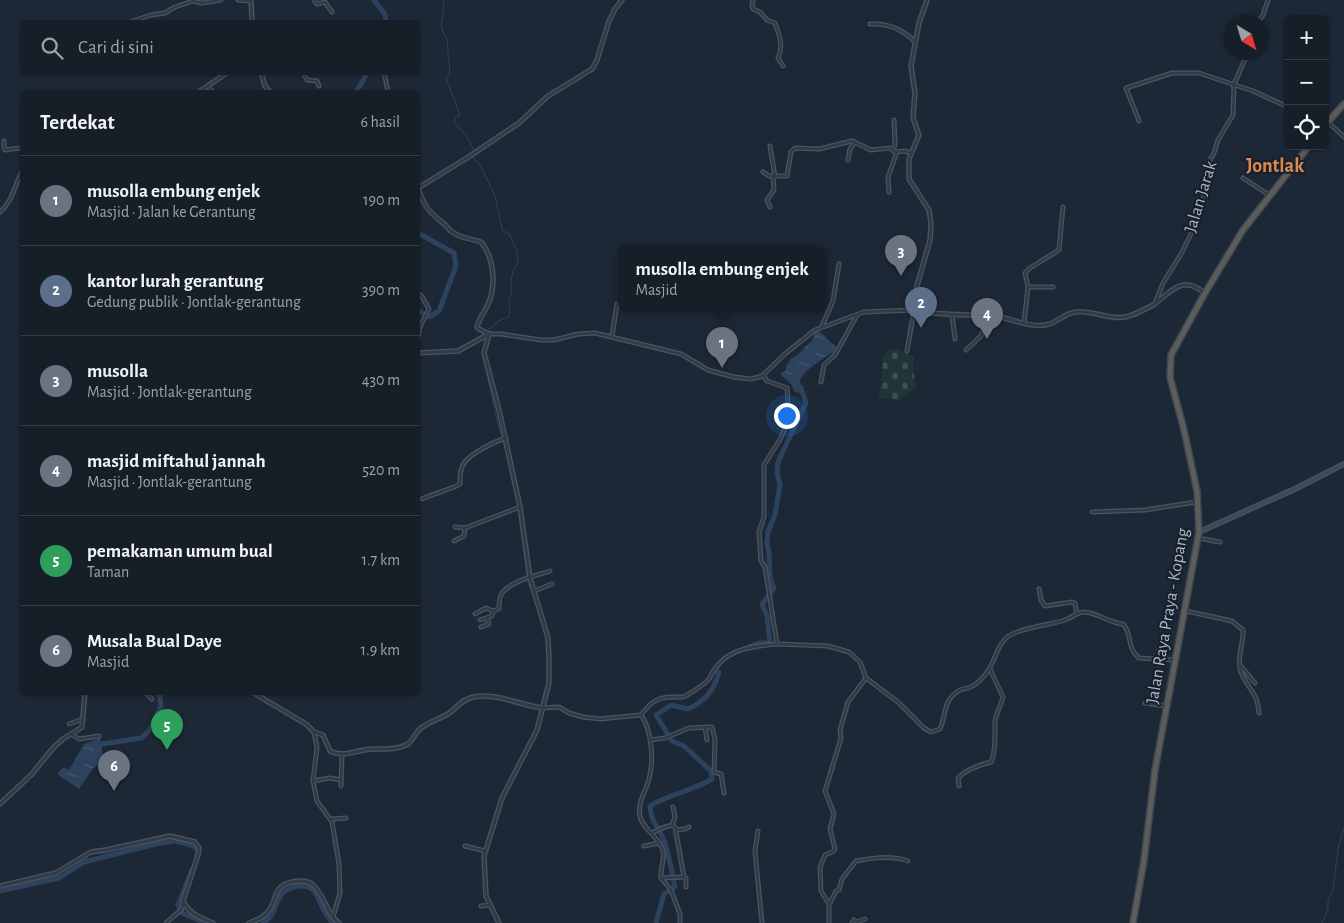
<!DOCTYPE html>
<html lang="id">
<meta charset="utf-8">
<style>
:root{--surface:#161e28;--page:#232b34;--text:#f1f3f6;--muted:#9ea2a8;--line:#353c45;--accent:#74acff}
body{margin:0;font-family:"Alegreya Sans",sans-serif;background:var(--page);color:var(--text)}
.controls{position:absolute;right:15px;top:15px;display:grid;overflow:hidden;border-radius:8px;box-shadow:0 1px 4px #0004}
.controls button{width:45px;height:45px;display:grid;place-items:center;padding:0;border:0;border-bottom:1px solid var(--line);background:var(--surface);color:var(--text);font:25px sans-serif}
.compass{position:absolute;left:1224px;top:15px;width:45px;height:45px;border-radius:50%;background:var(--surface);box-shadow:0 1px 4px #0004;rotate:142deg}
.you{position:absolute;left:786px;top:415px;width:18px;height:18px;margin:-12px;border:4px solid #fff;border-radius:50%;background:#1a73e8;box-shadow:0 0 0 8px #1a73e833}
.badge{display:grid;place-items:center;width:32px;height:32px;border-radius:50%;background:var(--accent);color:#fff;font-size:16px;font-weight:700}
.pin{position:absolute;translate:-50% -41px;filter:drop-shadow(0 1px 2px #0008)}
.pin::after{content:'';position:absolute;top:26px;width:18px;height:15px;background:inherit;clip-path:polygon(0 0,100% 0,50% 100%)}
.popup{position:absolute;left:618px;top:246px;width:208px;height:65px;box-sizing:border-box;display:grid;place-content:center;border-radius:8px;background:var(--surface);filter:drop-shadow(0 1px 4px #0005);font-size:16px;white-space:nowrap;color:var(--muted)}
.popup b{font-size:19px;color:var(--text)}
.popup::after{content:'';position:absolute;left:50%;top:100%;margin-left:-10px;border:10px solid transparent;border-top-color:var(--surface)}
.list{margin:0;padding:0;list-style:none}
h2{display:flex;justify-content:space-between;align-items:center;height:65px;margin:0;padding:0 20px;font-size:21px}
h2 small{font-size:16px;font-weight:400;color:var(--muted)}
.list li{display:grid;grid-template-columns:32px 1fr auto;gap:15px;align-items:center;box-sizing:border-box;height:90px;padding:0 20px;border-top:1px solid var(--line)}
.list b{display:block;font-size:19px;white-space:nowrap}
.list p{margin:0;font-size:16px;white-space:nowrap;color:var(--muted)}
.list em{font-size:16px;font-style:normal;color:var(--muted)}
.icon{flex:none;width:28px;height:28px;fill:none;stroke:currentColor;stroke-width:2;stroke-linecap:round;stroke-linejoin:round}
.map{position:relative;flex:none;width:1344px;height:923px;overflow:hidden}
.search{position:absolute;background:var(--surface);box-shadow:0 1px 4px #0004;left:20px;top:20px;width:400px;height:55px;display:flex;align-items:center;gap:12px;box-sizing:border-box;padding:0 18px;border-radius:8px;color:var(--muted);font-size:19px}
.panel{position:absolute;background:var(--surface);box-shadow:0 1px 4px #0004;left:20px;top:90px;width:400px;height:605px;border-radius:8px}
.map>svg:first-child{display:block}
.cemetery{fill:url(#cemetery-stones)}
.water{fill:url(#water-ripples)}
.lines{fill:none;stroke-linecap:round;stroke-linejoin:round}
.stream{stroke:#2d425d;stroke-width:1}
.river{stroke:#2d425d;stroke-width:5}
.minor-casing{stroke:#4b5562;stroke-width:5}
.tertiary-casing{stroke:#4b5562;stroke-width:5.5}
.secondary-casing{stroke:#4b5562;stroke-width:6}
.trunk-casing{stroke:#3b4551;stroke-width:8}
.minor{stroke:#313a47;stroke-width:2.5}
.tertiary{stroke:#313a47;stroke-width:3}
.secondary{stroke:#3e495a;stroke-width:4}
.trunk{stroke:#5e5c5a;stroke-width:5}
.labels{text-anchor:middle;dominant-baseline:central;stroke-width:4;stroke-linejoin:round;paint-order:stroke}
.street-label{font-size:18px;fill:#aab5c4;stroke:#161f2b}
.quarter-label{font-size:20px;font-weight:bold;fill:#da894f;stroke:#161f2b}
</style>
<div class="map">
<svg width="1344" height="923" viewBox="0 0 1344 923">
<defs>
<pattern id="cemetery-stones" width="16" height="16" patternUnits="userSpaceOnUse" patternTransform="scale(1.25)"><rect width="16" height="16" fill="#1f3537"/><path d="M2 7V4a2 2 0 0 1 4 0v3zM10 15v-3a2 2 0 0 1 4 0v3z" fill="#3d5052"/></pattern>
<pattern id="water-ripples" width="26" height="14" patternUnits="userSpaceOnUse" patternTransform="scale(1.25)"><rect width="26" height="14" fill="#2d425d"/><path d="M2 4q2-2 4 0t4 0M15 11q2-2 4 0t4 0" fill="none" stroke="#495b73"/></pattern>
</defs>
<rect width="100%" height="100%" fill="#1d2836"/>
<path class="cemetery" d="M892,348L907,353L913,357C913,368 914,378 916,388L899,400L879,398C878,387 885,371 882,359L887,351Z"/>
<g class="water">
<path d="M818,330L836,347V350C824,359 805,368 799,382L804,387V390L799,393L795,392L793,389L792,385L780,374L786,370V365L789,363L790,359C800,356 804,346 812,341L814,334Z"/>
<path d="M100,738L104,761L93,768L79,789L57,774L63,767L69,770L84,744Z"/>
</g>
<g class="lines">
<g class="stream">
<path d="M444,0L442,22L441,24L443,32L447,40L450,74L446,78L460,115L455,118L454,122L467,137L475,152"/>
<path d="M472,156L481,167L495,196L503,232H508L517,251L518,264C509,273 512,283 511,294C510,297 509,299 509,302C509,309 512,311 508,317L499,321L490,328L489,333"/>
<path d="M483,356L497,420L509,462"/>
<path d="M523,542L528,583L534,596"/>
<path d="M540,725L542,712"/>
<path d="M534,739L538,731"/>
<path d="M483,859L484,880"/>
<path d="M1322,923L1328,909V900L1333,890L1338,849L1344,828"/>
</g>
<g class="river">
<path d="M374,0L384,13L387,22"/>
<path d="M356,92L368,72"/>
<path d="M418,233L454,253L456,266L439,311L429,317L418,310"/>
<path d="M749,647L759,643H770L767,616L762,604L774,588L770,578L769,553L767,543L768,532L775,515L780,484L777,474L778,462L806,403L802,391"/>
<path d="M102,744L141,738L149,731L161,706L159,692"/>
<path d="M192,870L178,905L182,913L205,923"/>
<path d="M0,891L59,878L84,862L156,844L175,841L194,846L198,850L197,856"/>
<path d="M263,923C277,914 273,906 281,895C287,887 305,882 313,890C317,894 319,901 322,907C325,912 329,918 332,923"/>
<path d="M656,923L664,894L675,887C671,870 669,851 662,836C655,822 652,823 650,806C669,794 692,791 712,779L711,771L684,746L672,741L656,715L671,705L688,709C705,701 714,691 719,672L714,671L717,667"/>
</g>
<defs>
<g id="minor">
<path d="M238,0L250,1"/>
<path d="M314,0L317,4L325,2L332,12"/>
<path d="M753,0L752,6L753,9L760,12L767,20L775,23C779,34 784,46 778,58L783,66"/>
<path d="M130,22L151,15L165,13L175,7L193,1L202,3L221,0"/>
<path d="M1258,22L1263,15L1268,0"/>
<path d="M870,24C888,23 903,29 915,42"/>
<path d="M303,72L307,80L317,81L319,86"/>
<path d="M384,72L388,92"/>
<path d="M1233,86C1239,75 1242,63 1249,52"/>
<path d="M208,87L213,92"/>
<path d="M1139,121L1126,88L1172,73H1199L1253,91L1288,107"/>
<path d="M1329,123L1344,137"/>
<path d="M4,141V147L5,150L20,148L22,150"/>
<path d="M770,146L775,177"/>
<path d="M893,150L895,145L894,120"/>
<path d="M848,160L850,149L855,142"/>
<path d="M763,172L769,176H787L791,152L795,148L819,149L852,141L871,150L890,148L895,152L904,151L911,153"/>
<path d="M1243,178L1269,195"/>
<path d="M889,192L888,177L897,152"/>
<path d="M770,207L767,200L774,190L773,176"/>
<path d="M0,212C13,201 14,186 22,172"/>
<path d="M1028,287H1053"/>
<path d="M1155,304L1163,283L1181,254L1195,226L1203,201L1206,175L1210,160L1214,153L1218,140L1233,115L1234,86"/>
<path d="M952,315L955,339"/>
<path d="M1024,323L1028,287L1025,273L1030,268L1059,250L1063,207"/>
<path d="M822,326L833,301L839,264"/>
<path d="M489,334H501L541,340H554L578,334L595,333L681,354L708,370L734,377L751,379L762,376"/>
<path d="M612,336L617,304"/>
<path d="M418,337L420,327L429,309L421,295"/>
<path d="M966,350L981,336L988,316"/>
<path d="M907,351L914,310L864,312L815,330L786,353L763,375L767,381L787,388L789,418L781,438L764,465V517L759,532L761,561L765,567L777,644L828,646L849,652L860,662L866,678L898,702L924,728L931,732L940,729C946,716 943,701 957,692C960,689 964,689 968,688C974,686 979,682 983,677C995,666 995,648 1006,638C1017,628 1051,625 1065,620C1071,618 1076,613 1083,612C1097,612 1109,623 1123,624C1133,635 1126,647 1139,658L1174,660"/>
<path d="M821,382L824,365L835,355L856,317"/>
<path d="M422,499C430,495 457,487 460,484C460,476 460,468 465,462C471,453 496,441 506,438"/>
<path d="M1092,512L1145,510L1196,502"/>
<path d="M455,527L465,528L520,507"/>
<path d="M1198,538L1220,542"/>
<path d="M454,541L464,536L465,528"/>
<path d="M1039,589L1041,600L1045,606L1072,602L1075,603L1077,614"/>
<path d="M534,591L552,584"/>
<path d="M1186,611L1232,621L1243,630C1244,642 1237,657 1240,669C1245,687 1258,691 1259,713"/>
<path d="M475,614L486,608L493,611"/>
<path d="M480,620L492,616L493,611L499,609C499,604 499,597 502,593C512,580 536,576 550,571"/>
<path d="M481,627L489,624L487,618"/>
<path d="M1159,650L1160,660"/>
<path d="M1241,666L1255,683"/>
<path d="M145,692L152,699"/>
<path d="M1145,703L1166,706"/>
<path d="M542,708L559,707L569,713L583,717L600,719L640,715"/>
<path d="M69,724L83,719"/>
<path d="M705,727L707,740"/>
<path d="M314,733L317,747L313,781L317,801L332,822L339,864L340,893L333,917"/>
<path d="M71,734L79,739L99,736"/>
<path d="M650,740L665,738L689,728L712,727L715,739L714,772L721,774L724,793"/>
<path d="M313,781L330,778L341,780"/>
<path d="M341,786L342,755"/>
<path d="M959,786L958,778C967,769 978,765 991,762C996,753 995,732 995,721C996,714 1001,705 1003,697L990,669"/>
<path d="M331,819L346,818"/>
<path d="M672,825L675,817L673,807"/>
<path d="M676,830L685,829L689,827"/>
<path d="M758,831L755,851L762,923"/>
<path d="M652,833L662,828L672,825L675,827L684,877L686,878V887"/>
<path d="M465,846L485,851"/>
<path d="M644,846L659,843"/>
<path d="M661,878L684,877"/>
<path d="M830,903L836,891L839,890L842,879L856,861C873,858 891,855 908,861"/>
<path d="M481,906L491,905"/>
<path d="M166,923L182,909L183,902"/>
<path d="M680,923V914L671,890L661,878C660,869 665,860 663,851C660,837 642,829 640,816C637,803 646,791 649,779C654,761 652,730 641,715C650,703 657,697 672,697C678,697 683,698 687,695C694,691 704,685 709,679C712,675 713,670 717,666C731,648 755,646 777,644"/>
<path d="M829,923V904L821,891L820,867L825,855L834,851L835,849L830,829L834,814L825,791L839,745L841,738L840,730L848,702L866,678"/>
<path d="M852,923L854,920L857,922L865,919"/>
</g>
<g id="tertiary">
<path d="M251,0L252,22"/>
<path d="M927,0L919,23L911,66L915,93L913,118L919,135L909,159V179L929,210L931,223L930,240L917,286L914,310C938,316 968,314 993,316C1009,317 1028,328 1045,325C1056,324 1064,313 1076,312C1093,310 1109,320 1125,317C1135,315 1144,310 1153,305C1163,299 1175,283 1188,285C1194,285 1200,290 1205,293"/>
<path d="M261,72L265,86L270,92"/>
<path d="M199,92L228,72"/>
<path d="M489,334L484,353L499,410L520,507L530,578L548,638L549,659V683L537,730L502,798L484,856L486,896L499,923"/>
<path d="M489,334L479,329L477,327C479,318 486,310 489,302C496,284 494,257 481,242C472,239 459,238 451,231C448,229 446,225 443,223C428,211 424,206 418,188L467,158L519,123L548,96L592,69L597,60L609,21L615,9L622,0"/>
<path d="M418,353L458,351L489,334"/>
<path d="M252,692L306,724L314,732L323,735L330,751C342,757 352,752 364,750C378,747 392,752 406,745C414,741 414,733 421,728C429,722 439,719 448,714C456,709 460,701 470,698C493,691 519,705 542,708"/>
<path d="M0,804L31,775L53,748L63,739L82,727L85,692"/>
<path d="M0,886L56,873L91,852L106,850L170,836L195,842L199,848L198,855L183,901C189,914 201,918 213,923"/>
<path d="M249,923C255,921 262,918 266,914C280,901 269,883 299,881C304,881 309,881 313,885C325,895 326,914 339,923"/>
</g>
<path id="secondary" d="M1199,532L1297,488L1344,464"/>
<g id="trunk">
<path d="M1325,125L1344,104"/>
<path d="M1133,923L1144,860L1155,770L1199,532L1197,491L1184,430L1170,377L1171,355L1205,293L1243,230L1309,146"/>
</g>
</defs>
<use href="#minor" class="minor-casing"/>
<use href="#tertiary" class="tertiary-casing"/>
<use href="#secondary" class="secondary-casing"/>
<use href="#trunk" class="trunk-casing"/>
<use href="#minor" class="minor"/>
<use href="#tertiary" class="tertiary"/>
<use href="#secondary" class="secondary"/>
<use href="#trunk" class="trunk"/>
</g>
<g class="labels">
<g class="street-label">
<text transform="translate(1201 197) rotate(-73)">Jalan Jarak</text>
<text transform="translate(1168 616) rotate(-80)">Jalan Raya Praya - Kopang</text>
</g>
<g class="quarter-label">
<text x="1275" y="166">Jontlak</text>
</g>
</g>
</svg>
<div class="controls">
<button>+</button>
<button>−</button>
<button><svg class="icon" aria-label="locate" viewBox="0 0 24 24"><circle cx="12" cy="12" r="6"/><path d="M12 2v4M12 18v4M2 12h4M18 12h4"/></svg></button>
</div>
<svg class="compass" viewBox="-18 -18 36 36"><path d="M0-13l5 13h-10z" fill="#e53935"/><path d="M0 13l5-13h-10z" fill="#9ea2a8"/></svg>
<div class="you"></div>
<div class="pin badge" style="left:722px;top:368px;background:#6b7280">1</div>
<div class="popup"><b>musolla embung enjek</b>Masjid</div>
<div class="pin badge" style="left:921px;top:328px;background:#5c6f8a">2</div>
<div class="pin badge" style="left:901px;top:276px;background:#6b7280">3</div>
<div class="pin badge" style="left:987px;top:339px;background:#6b7280">4</div>
<div class="pin badge" style="left:167px;top:750px;background:#2e9e5b">5</div>
<div class="pin badge" style="left:114px;top:791px;background:#6b7280">6</div>
<div class="search"><svg class="icon" aria-label="search" viewBox="0 0 24 24"><circle cx="10" cy="10" r="6"/><path d="M15 15l6 6"/></svg>Cari di sini</div>
<section class="panel">
<h2>Terdekat<small>6 hasil</small></h2>
<ul class="list">
<li><span class="badge" style="background:#6b7280">1</span><div><b>musolla embung enjek</b><p>Masjid · Jalan ke Gerantung</p></div><em>190 m</em></li>
<li><span class="badge" style="background:#5c6f8a">2</span><div><b>kantor lurah gerantung</b><p>Gedung publik · Jontlak-gerantung</p></div><em>390 m</em></li>
<li><span class="badge" style="background:#6b7280">3</span><div><b>musolla</b><p>Masjid · Jontlak-gerantung</p></div><em>430 m</em></li>
<li><span class="badge" style="background:#6b7280">4</span><div><b>masjid miftahul jannah</b><p>Masjid · Jontlak-gerantung</p></div><em>520 m</em></li>
<li><span class="badge" style="background:#2e9e5b">5</span><div><b>pemakaman umum bual</b><p>Taman</p></div><em>1.7 km</em></li>
<li><span class="badge" style="background:#6b7280">6</span><div><b>Musala Bual Daye</b><p>Masjid</p></div><em>1.9 km</em></li>
</ul>
</section>
</div>
